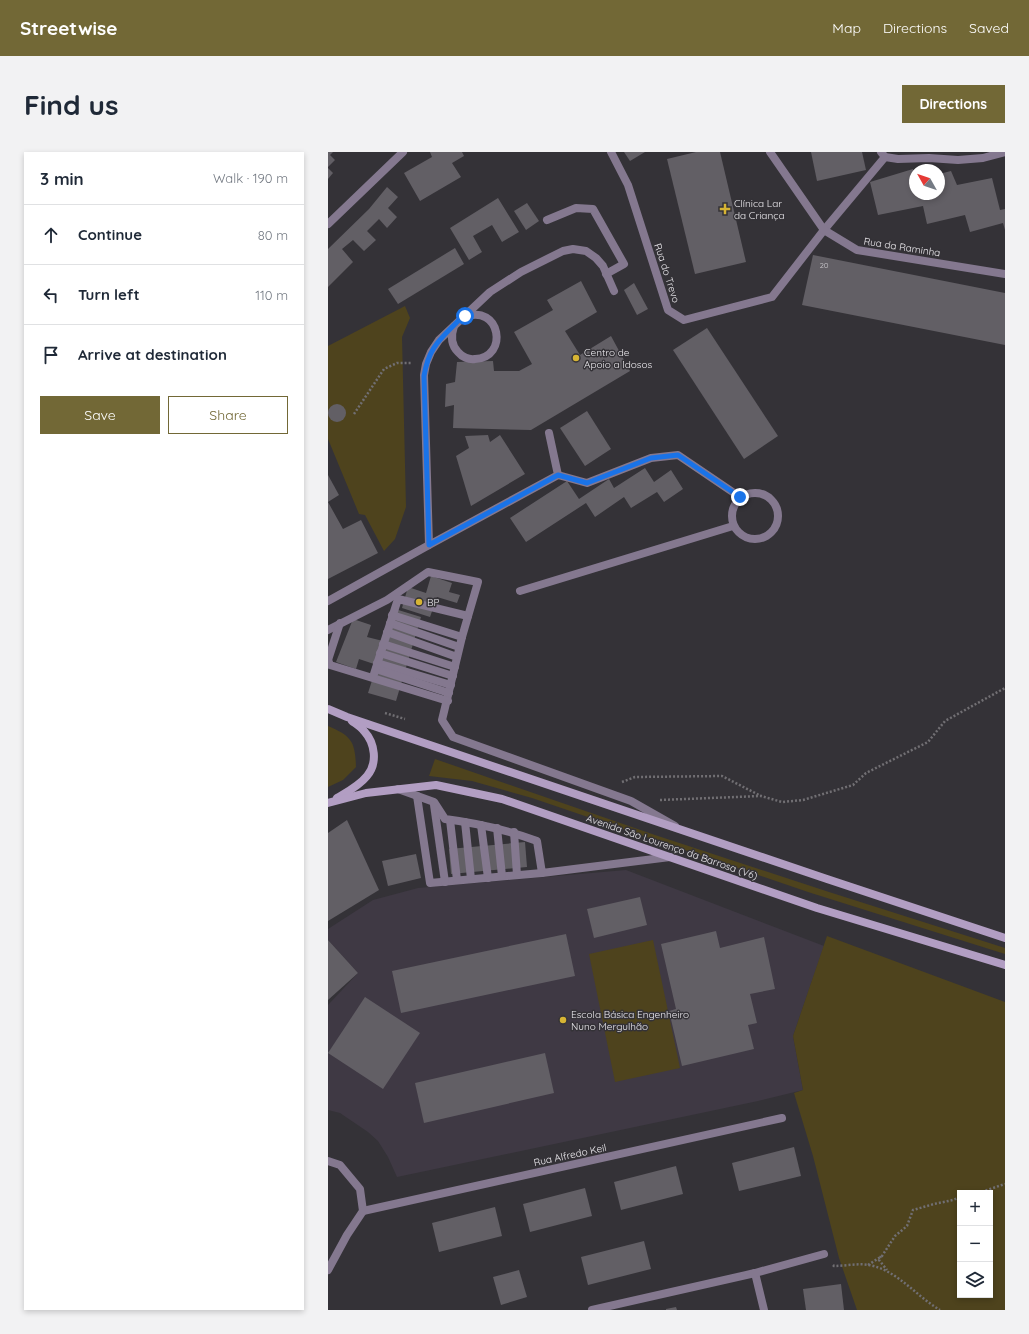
<!DOCTYPE html>
<meta charset="utf-8">
<style>
:root{--surface:#fff;--page:#f2f2f3;--text:#1f2937;--muted:#747a83;--line:#e0e1e3;--accent:#726836}
body{margin:0;font-family:Quicksand,sans-serif;background:var(--page);color:var(--text)}
.controls{position:absolute;right:12px;bottom:12px;display:grid;overflow:hidden;border-radius:0px;box-shadow:0 2px 6px #0003}
.controls button{width:36px;height:36px;display:grid;place-items:center;padding:0;border:0;border-bottom:1px solid var(--line);background:var(--surface);color:var(--text);font:20px sans-serif}
.compass{position:absolute;left:581px;top:12px;width:36px;height:36px;border-radius:50%;background:var(--surface);box-shadow:0 2px 6px #0003;rotate:310deg}
.stop{position:absolute;width:12px;height:12px;margin:-9px;border:3px solid #1a73e8;border-radius:50%;background:#fff}
.stop.end{background:#1a73e8;border-color:#fff;box-shadow:0 1px 4px #0008}
.list{margin:0;padding:0;list-style:none}
h2{display:flex;justify-content:space-between;align-items:center;height:52px;margin:0;padding:0 16px;font-size:17px}
h2 small{font-size:13px;font-weight:400;color:var(--muted)}
.list li{display:grid;grid-template-columns:26px 1fr auto;gap:12px;align-items:center;box-sizing:border-box;height:60px;padding:0 16px;border-top:1px solid var(--line)}
.list b{display:block;font-size:15px;white-space:nowrap}
.list em{font-size:13px;font-style:normal;color:var(--muted)}
.actions{display:flex;gap:8px;padding:12px 16px}
.actions a{flex:1;padding:9px 0;border:1px solid var(--accent);border-radius:0px;text-align:center;font-size:14px;color:var(--accent)}
.actions .main{background:var(--accent);color:#fff}
.icon{flex:none;width:22px;height:22px;fill:none;stroke:currentColor;stroke-width:2;stroke-linecap:round;stroke-linejoin:round}
.map{position:relative;flex:none;width:677px;height:1158px;overflow:hidden;border-radius:0px}
header{display:flex;align-items:center;gap:24px;box-sizing:border-box;height:56px;padding:0 20px;background:var(--accent);color:#fff}
header strong{font-size:19px}
nav{display:flex;gap:22px;margin-inline-start:auto;font-size:14px}
.intro{display:flex;align-items:center;justify-content:space-between;box-sizing:border-box;height:96px;padding:0 24px}
h1{margin:0;font-size:28px}
.button{padding:10px 18px;border-radius:0px;background:var(--accent);color:#fff;font-size:14px;font-weight:700}
main{display:flex;gap:24px;padding:0 24px}
aside{flex:1;background:var(--surface);border-radius:0px;box-shadow:0 2px 6px #0003}
.map>svg:first-child{display:block}
.built{fill:#3f3944}
.green{fill:#4e431d;fill-rule:evenodd}
.building{fill:#625f65}
.lines{fill:none;stroke-linecap:round;stroke-linejoin:round}
.path{stroke:#716f73;stroke-width:2.5;stroke-dasharray:2 2;stroke-linecap:butt}
.service{stroke:#84788f;stroke-width:8}
.minor{stroke:#84788f;stroke-width:8}
.secondary{stroke:#b29ec3;stroke-width:8}
.route{stroke:#1a73e8;stroke-width:5}
.poi-dot{fill:#d7b434;stroke:#343237;stroke-width:1.5}
.labels{text-anchor:middle;dominant-baseline:central;stroke-width:3;stroke-linejoin:round;paint-order:stroke}
.number-label{font-size:8px;fill:#c9c6cb}
.poi-label{font-size:10px;fill:#ebe9ed;stroke:#343237;text-anchor:start}
.street-label{font-size:10px;fill:#ebe9ed;stroke:#343237}
</style>
<header>
<strong>Streetwise</strong>
<nav><a>Map</a><a>Directions</a><a>Saved</a></nav>
</header>
<div class="intro"><h1>Find us</h1><a class="button">Directions</a></div>
<main>
<aside>
<h2>3 min<small>Walk · 190 m</small></h2>
<ul class="list">
<li><svg class="icon" aria-label="ahead" viewBox="0 0 24 24"><path d="M12 20V5M6 11l6-6 6 6"/></svg><div><b>Continue</b></div><em>80 m</em></li>
<li><svg class="icon" aria-label="left" viewBox="0 0 24 24"><path d="M17 20v-9H6M10 6l-5 5 5 5"/></svg><div><b>Turn left</b></div><em>110 m</em></li>
<li><svg class="icon" aria-label="arrive" viewBox="0 0 24 24"><path d="M6 21V4h12l-3 4 3 4H6"/></svg><div><b>Arrive at destination</b></div></li>
</ul>
<div class="actions"><a class="main">Save</a><a>Share</a></div>
</aside>
<div class="map">
<svg width="677" height="1158" viewBox="0 0 677 1158">
<rect width="100%" height="100%" fill="#343237"/>
<path class="built" d="M298,718L496,794L465,884L475,938L430,949L69,1025L60,1005L50,989L40,980L12,961L0,958V853L30,821L0,788V777L45,748L90,736Z"/>
<g class="green">
<path d="M77,154L82,166L74,185L78,355L67,387L56,399L37,363L31,362L0,287V194Z"/>
<path d="M0,574C24,584 27,590 28,615L15,628L0,635Z"/>
<path d="M107,607L327,683L501,740L677,796V802L480,740L204,646L144,629L101,624Z"/>
<path d="M499,784L677,850V1158H529L511,1106L485,1004L466,941L475,938L465,884ZM632,1041H662V1143H632Z"/>
<path d="M325,788L352,916L287,930L261,802Z"/>
</g>
<g class="building">
<path d="M0,0H5L2,3L7,8L0,15Z"/>
<path d="M102,0H134L136,4L124,11L133,25L92,49L76,21L104,5Z"/>
<path d="M296,0H317L302,9Z"/>
<path d="M368,0H392L418,110L367,122L339,7Z"/>
<path d="M483,0H534L538,18L489,29Z"/>
<path d="M0,16L5,21L0,27Z"/>
<path d="M585,17L587,42H611V22L623,19L629,33L664,26L672,58L677,57V78L675,71L642,80L637,63L599,72L595,54L550,63L542,30Z"/>
<path d="M59,35L70,45L60,56L69,65L59,76L51,67L39,79L48,88L36,99L25,88L14,97L25,110L0,135V97L41,57Z"/>
<path d="M170,46L191,80L174,90L164,73L145,84L154,100L141,108L122,76Z"/>
<path d="M199,51L211,69L198,78L186,59Z"/>
<path d="M127,96L136,112L70,152L60,137Z"/>
<path d="M485,103L677,141V193L474,153Z"/>
<path d="M253,129L269,160L237,179L252,203L283,184L302,219L203,278L125,276L126,253L117,255L118,232L127,230L129,210L165,209L166,219H191L204,212L186,180L225,158L219,148Z"/>
<path d="M306,131L320,157L309,163L296,138Z"/>
<path d="M379,176L450,284L416,307L345,198Z"/>
<circle cx="9" cy="261" r="9"/>
<path d="M259,259L283,297L257,314L232,276Z"/>
<path d="M160,283L162,290L172,283L197,322L143,354L128,304L141,296L137,284Z"/>
<path d="M317,316L326,330L343,318L355,337L336,350L329,340L303,356L296,345L267,365L258,351L198,390L182,366L239,329L251,347L281,327L286,336Z"/>
<path d="M0,323L11,343L0,350Z"/>
<path d="M0,350L15,377L33,368L50,401L0,427Z"/>
<path d="M103,424L124,431L121,440L132,443L129,451L109,445L102,465L74,456L80,435L98,441Z"/>
<path d="M67,457L93,465L68,549L40,541L49,513L31,507L28,517L8,510L25,467L43,473L39,485L55,489Z"/>
<path d="M19,668L51,738L0,769V681Z"/>
<path d="M197,690L199,715L123,722L121,697Z"/>
<path d="M88,702L93,726L60,734L54,709Z"/>
<path d="M312,745L319,773L266,786L259,757Z"/>
<path d="M388,779L392,796L436,785L447,837L422,842L429,871L420,873L426,897L354,914L341,859L348,857L333,792Z"/>
<path d="M238,782L247,824L73,861L64,819Z"/>
<path d="M0,788L30,821L0,848Z"/>
<path d="M37,845L92,881L55,937L0,901Z"/>
<path d="M217,901L226,941L96,971L87,931Z"/>
<path d="M466,995L473,1024L411,1039L404,1011Z"/>
<path d="M348,1014L355,1042L293,1058L286,1030Z"/>
<path d="M257,1036L264,1064L202,1080L195,1052Z"/>
<path d="M167,1055L174,1084L111,1100L104,1071Z"/>
<path d="M316,1089L323,1117L260,1133L253,1105Z"/>
<path d="M191,1118L199,1145L173,1153L165,1125Z"/>
<path d="M513,1132L516,1158H478L475,1137Z"/>
<path d="M348,1155L349,1158H338V1157Z"/>
</g>
<g class="lines">
<g class="path">
<path d="M26,262L56,217L69,211H84"/>
<path d="M57,561L77,567"/>
<path d="M294,630L307,625L394,624L433,644"/>
<path d="M332,648L433,644L454,650L475,648L525,633L538,621L600,590L617,569L677,536"/>
<path d="M650,1041L677,1032"/>
<path d="M553,1104L551,1108L559,1118"/>
<path d="M505,1113L506,1114C517,1114 530,1111 541,1113C569,1118 588,1144 612,1158"/>
<path d="M540,1113L554,1104L567,1084L579,1074L585,1058L606,1052L625,1048L632,1045"/>
</g>
<g class="service">
<path d="M553,0L557,5L570,7L601,6L630,8L655,6L677,0"/>
<path d="M219,68L248,56L265,57L296,112L278,122"/>
<path d="M230,323L259,331L323,306L350,303L412,345"/>
<path d="M101,393L230,323L221,281"/>
<path d="M64,463L134,485"/>
<path d="M62,471L131,495"/>
<path d="M0,478L59,448L100,420L150,430L134,485L114,568L125,585L303,649L347,674"/>
<path d="M59,480L129,505"/>
<path d="M55,492L127,515"/>
<path d="M52,501L125,524"/>
<path d="M0,508L2,513L120,549"/>
<path d="M0,508L12,471"/>
<path d="M49,511L123,533"/>
<path d="M48,517L121,541"/>
<path d="M45,525L70,447L140,464"/>
<path d="M70,637L106,650L117,667C149,671 179,678 209,689L214,721L342,705"/>
<path d="M89,644L102,731L214,721"/>
<path d="M106,653L117,730"/>
<path d="M122,668L129,728"/>
<path d="M137,670L143,727"/>
<path d="M153,673L160,726"/>
<path d="M169,676L174,724"/>
<path d="M186,680L189,723"/>
</g>
<g class="minor">
<path d="M283,0L300,33L340,158L356,168L444,145L496,78L557,5"/>
<path d="M442,0L496,78L529,98L677,122"/>
<path d="M0,72L75,0"/>
<path d="M126,174C123,183 123,193 130,200C134,205 141,208 147,207C181,206 173,151 136,165"/>
<circle cx="427" cy="364" r="23"/>
<path d="M192,439L405,374"/>
<path d="M0,449L101,393L96,223L98,212L103,200L111,188L162,140L193,120L235,99L245,97L258,99L268,106L275,114L286,139"/>
<path d="M0,1009L12,1013L32,1037L35,1059L19,1083L0,1118"/>
<path d="M35,1059L454,966"/>
<path d="M427,1121L436,1158"/>
<path d="M264,1158L427,1121L496,1102"/>
</g>
<g class="secondary">
<path d="M0,557L19,565L499,727L677,786"/>
<path d="M9,646C19,640 31,634 39,624C50,611 47,591 36,579C33,575 28,572 24,569"/>
<path d="M0,651L38,641L108,633L174,647L489,756L677,813"/>
</g>
</g>
<g class="lines">
<path class="route" d="M137,164L132,167C113,187 101,194 96,224L101,393L230,323L259,331L323,306L350,303L412,345"/>
</g>
<g class="poi-dot">
<path d="M395 51h4v4h4v4h-4v4h-4v-4h-4v-4h4z"/>
<circle cx="248" cy="206" r="4"/>
<circle cx="91" cy="450" r="4"/>
<circle cx="235" cy="868" r="4"/>
</g>
<g class="labels">
<g class="number-label">
<text x="496" y="113">20</text>
</g>
<g class="poi-label">
<text x="406" y="51">Clínica Lar<tspan x="406" dy="12">da Criança</tspan></text>
<text x="256" y="200">Centro de<tspan x="256" dy="12">Apoio a Idosos</tspan></text>
<text x="99" y="450">BP</text>
<text x="243" y="862">Escola Básica Engenheiro<tspan x="243" dy="12">Nuno Mergulhão</tspan></text>
</g>
<g class="street-label">
<text transform="translate(574 95) rotate(9)">Rua da Raminha</text>
<text transform="translate(339 121) rotate(72)">Rua do Trevo</text>
<text transform="translate(344 695) rotate(19)">Avenida São Lourenço da Barrosa (V6)</text>
<text transform="translate(242 1003) rotate(-12)">Rua Alfredo Keil</text>
</g>
</g>
</svg>
<div class="controls">
<button>+</button>
<button>−</button>
<button><svg class="icon" aria-label="layers" viewBox="0 0 24 24"><path d="M12 4l9 5-9 5-9-5zM3 14l9 5 9-5"/></svg></button>
</div>
<svg class="compass" viewBox="-18 -18 36 36"><path d="M0-13l5 13h-10z" fill="#e53935"/><path d="M0 13l5-13h-10z" fill="#747a83"/></svg>
<div class="stop" style="left:137px;top:164px"></div>
<div class="stop end" style="left:412px;top:345px"></div>
</div>
</main>
